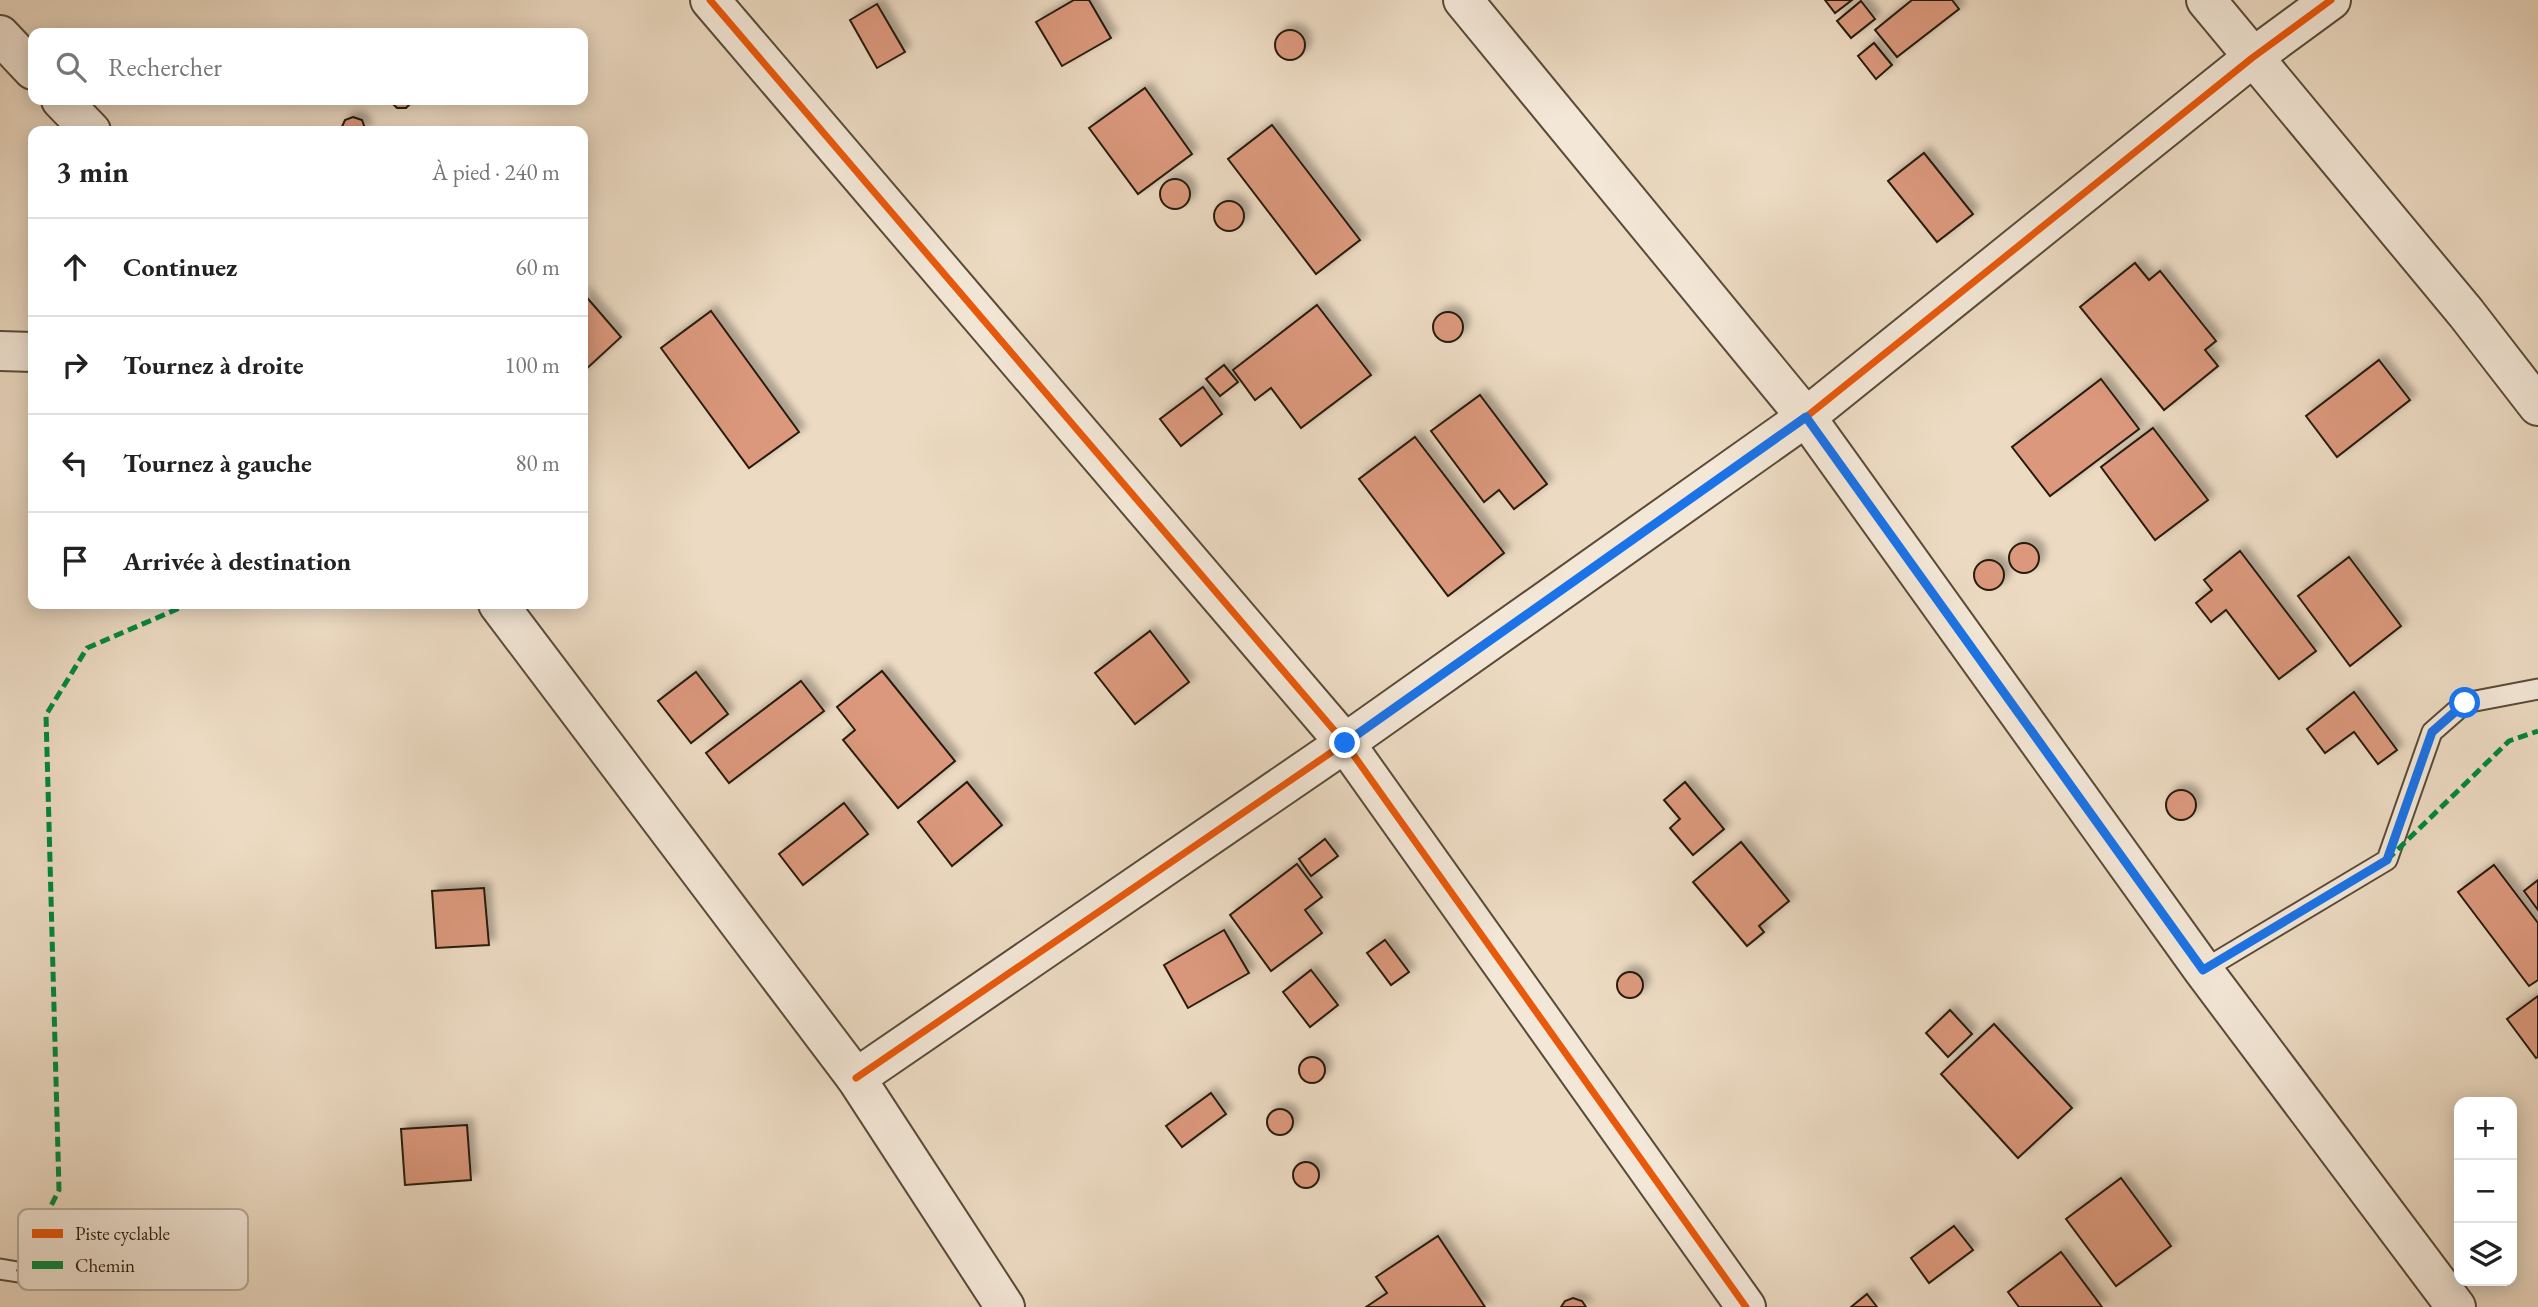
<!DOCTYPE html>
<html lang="fr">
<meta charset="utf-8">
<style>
:root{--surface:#fff;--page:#f6f6f6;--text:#222;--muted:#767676;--line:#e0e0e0}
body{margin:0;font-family:"EB Garamond",serif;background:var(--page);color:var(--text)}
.controls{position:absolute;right:21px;bottom:21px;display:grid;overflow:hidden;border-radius:14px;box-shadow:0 4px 18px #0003}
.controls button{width:63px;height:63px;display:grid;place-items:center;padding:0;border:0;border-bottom:2px solid var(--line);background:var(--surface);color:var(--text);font:35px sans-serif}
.stop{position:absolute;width:21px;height:21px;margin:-16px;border:5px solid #1a73e8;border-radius:50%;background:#fff}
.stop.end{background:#1a73e8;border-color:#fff;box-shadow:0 2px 7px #0008}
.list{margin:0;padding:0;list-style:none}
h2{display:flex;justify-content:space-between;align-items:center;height:91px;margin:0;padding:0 28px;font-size:30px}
h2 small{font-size:23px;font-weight:400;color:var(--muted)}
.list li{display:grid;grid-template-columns:46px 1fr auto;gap:21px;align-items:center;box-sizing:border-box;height:98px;padding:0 28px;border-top:2px solid var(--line)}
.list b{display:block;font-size:26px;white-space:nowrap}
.list em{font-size:23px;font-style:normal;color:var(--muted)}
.icon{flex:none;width:38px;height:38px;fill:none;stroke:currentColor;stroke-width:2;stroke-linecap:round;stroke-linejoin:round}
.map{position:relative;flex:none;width:2538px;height:1307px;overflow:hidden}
.search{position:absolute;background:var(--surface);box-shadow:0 4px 18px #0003;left:28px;top:28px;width:560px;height:77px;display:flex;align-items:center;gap:18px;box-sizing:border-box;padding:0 24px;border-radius:14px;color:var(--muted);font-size:26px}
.panel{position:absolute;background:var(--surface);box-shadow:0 4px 18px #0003;left:28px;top:126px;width:560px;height:483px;border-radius:14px}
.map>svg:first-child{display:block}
.building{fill:#db987c;stroke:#281b0b;stroke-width:2;filter:url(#shadow)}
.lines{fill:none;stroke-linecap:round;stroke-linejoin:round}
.service-casing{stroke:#594b39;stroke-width:23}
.minor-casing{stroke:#594b39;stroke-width:42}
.service{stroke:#f3e7d7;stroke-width:19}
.minor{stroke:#f3e7d7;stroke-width:38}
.quiet{stroke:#00873e;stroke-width:5;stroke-dasharray:10 5;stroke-linecap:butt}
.cycleway-casing{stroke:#f3e7d7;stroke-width:11}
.cycleway{stroke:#e8590c;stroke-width:7}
.route{stroke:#1a73e8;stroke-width:9}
.key{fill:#f3e7d7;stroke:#b6aa9a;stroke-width:2}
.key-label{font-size:19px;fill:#281b0b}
</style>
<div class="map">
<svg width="2538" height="1307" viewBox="0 0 2538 1307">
<defs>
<filter id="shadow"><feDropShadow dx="6" dy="-6" stdDeviation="3.5" flood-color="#0004"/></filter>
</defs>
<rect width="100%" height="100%" fill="#ecdac2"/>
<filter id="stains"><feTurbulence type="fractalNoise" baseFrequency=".00286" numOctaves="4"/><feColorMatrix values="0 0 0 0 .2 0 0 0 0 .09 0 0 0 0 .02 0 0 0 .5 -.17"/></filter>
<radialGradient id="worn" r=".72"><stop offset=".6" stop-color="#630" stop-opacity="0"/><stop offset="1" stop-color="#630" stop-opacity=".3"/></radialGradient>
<g class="building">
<path d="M1074,0H1089L1111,38L1062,66L1036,22Z"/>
<path d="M1825,0H1852L1835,13Z"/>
<path d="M1912,0H1952L1959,9L1897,57L1875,30Z"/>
<path d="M1861,1L1875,19L1851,38L1837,21Z"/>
<path d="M877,4L905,52L877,68L850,20Z"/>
<circle cx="1290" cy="45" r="15"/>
<path d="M1874,43L1892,65L1876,79L1858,56Z"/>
<path d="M1145,88L1192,154L1138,194L1089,128Z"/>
<path d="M389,100H414L406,108H397Z"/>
<path d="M353,117L362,120L366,131H340L345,120Z"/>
<path d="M1272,125L1360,240L1316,274L1228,159Z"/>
<path d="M1924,153L1973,214L1937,242L1888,181Z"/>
<circle cx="1175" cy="194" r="15"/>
<circle cx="1229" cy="216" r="15"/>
<path d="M2135,263L2149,280L2160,271L2216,341L2205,350L2218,366L2164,410L2080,307Z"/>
<path d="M583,293L621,337L583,372Z"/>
<path d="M1317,305L1371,375L1301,428L1271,388L1255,400L1233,370Z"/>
<path d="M711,311L799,432L749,468L661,348Z"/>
<circle cx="1448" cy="327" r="15"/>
<path d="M2379,360L2410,400L2337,457L2306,416Z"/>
<path d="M1224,365L1238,382L1220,396L1206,379Z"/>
<path d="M2101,379L2139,429L2050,496L2012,447Z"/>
<path d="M1203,387L1222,414L1181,446L1160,419Z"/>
<path d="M1480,395L1547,484L1514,509L1499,490L1484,502L1431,431Z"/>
<path d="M2153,428L2208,500L2155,540L2101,467Z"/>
<path d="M1415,437L1504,553L1448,596L1359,479Z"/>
<circle cx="2024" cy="558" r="15"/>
<path d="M2240,551L2316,651L2279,679L2226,610L2211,622L2196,603L2212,590L2204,580Z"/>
<path d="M2349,557L2401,626L2350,666L2298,596Z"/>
<circle cx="1989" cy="575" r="15"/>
<path d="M1150,631L1189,682L1135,724L1095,673Z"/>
<path d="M882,671L955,761L898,808L843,740L855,730L837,707Z"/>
<path d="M696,672L728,714L691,743L658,701Z"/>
<path d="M801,681L824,711L729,783L706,753Z"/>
<path d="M2354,692L2397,750L2378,764L2354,732L2325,753L2307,729Z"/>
<path d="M967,782L1002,825L952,866L918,822Z"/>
<path d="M1685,782L1724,829L1693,855L1670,828L1680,819L1664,800Z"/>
<circle cx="2181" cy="805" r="15"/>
<path d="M844,803L868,834L803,885L779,854Z"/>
<path d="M1325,839L1338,856L1311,876L1299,859Z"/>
<path d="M1741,842L1789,901L1759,926L1764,932L1747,946L1693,882Z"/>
<path d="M1297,864L1322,897L1305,910L1322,933L1271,971L1230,915Z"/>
<path d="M2494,865L2538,923V980L2529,986L2458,892Z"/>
<path d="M2538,880V910L2524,891Z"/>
<path d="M484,888L489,945L436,948L432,891Z"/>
<path d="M1224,930L1249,973L1188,1008L1164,965Z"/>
<path d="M1385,940L1409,972L1391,985L1367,953Z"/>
<path d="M1311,970L1338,1005L1310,1027L1283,992Z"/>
<circle cx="1630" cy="985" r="13"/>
<path d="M2538,996V1057L2536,1058L2507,1019Z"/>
<path d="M1950,1010L1972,1034L1948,1057L1926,1033Z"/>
<path d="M1994,1024L2072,1108L2018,1158L1941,1074Z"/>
<circle cx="1312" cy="1070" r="13"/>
<path d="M1211,1093L1226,1114L1182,1147L1166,1126Z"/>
<circle cx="1280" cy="1122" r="13"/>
<path d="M467,1125L471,1180L405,1185L401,1129Z"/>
<circle cx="1306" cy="1175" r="13"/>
<path d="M2121,1178L2171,1246L2116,1286L2066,1219Z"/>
<path d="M1954,1226L1973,1250L1929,1283L1911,1258Z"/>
<path d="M1438,1236L1485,1307H1366L1387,1293L1376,1277Z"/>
<path d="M2061,1252L2102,1307H2019L2008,1292Z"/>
<path d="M1867,1294L1877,1307H1851Z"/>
<path d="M1573,1298L1582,1301L1586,1307H1561L1565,1301Z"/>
</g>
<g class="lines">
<defs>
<g id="service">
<path d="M2203,970L2387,860L2432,732L2465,703L2538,689"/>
<path d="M0,1269L18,1272"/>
</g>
<g id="minor">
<path d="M710,0L1345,743L1746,1307"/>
<path d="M1463,0L1806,417L2203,970L2456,1307"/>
<path d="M2206,0L2466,313L2538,406"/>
<path d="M0,35L33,70"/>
<path d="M61,100L91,131"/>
<path d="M0,351L33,352"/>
<path d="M498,604L856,1078L1005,1307"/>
<path d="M856,1078L1345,743L1806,417L2252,58L2331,0"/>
</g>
</defs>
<use href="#service" class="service-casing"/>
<use href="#minor" class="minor-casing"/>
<use href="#service" class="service"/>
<use href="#minor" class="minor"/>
<g class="quiet">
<path d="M2387,860L2509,741L2538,731"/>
<path d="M18,1272L59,1190L46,715L87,648L182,607"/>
</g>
<defs>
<g id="cycleway">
<path d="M710,0L1345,743L1746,1307"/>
<path d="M856,1078L1345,743L1806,417L2252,58L2331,0"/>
</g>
</defs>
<use href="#cycleway" class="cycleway-casing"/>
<use href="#cycleway" class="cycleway"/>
</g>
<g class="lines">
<path class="route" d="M1345,743L1806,417L2203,970L2387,860L2432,732L2465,703"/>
</g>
<rect x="18" y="1209" width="230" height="81" rx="10" class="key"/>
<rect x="32" y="1229" width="31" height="9" fill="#e8590c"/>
<rect x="32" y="1261" width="31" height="8" fill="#00873e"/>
<g class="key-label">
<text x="75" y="1240">Piste cyclable</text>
<text x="75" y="1272">Chemin</text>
</g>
<rect width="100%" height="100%" filter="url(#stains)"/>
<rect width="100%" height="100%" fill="url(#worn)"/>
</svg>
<div class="controls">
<button>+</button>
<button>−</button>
<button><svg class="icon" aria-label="layers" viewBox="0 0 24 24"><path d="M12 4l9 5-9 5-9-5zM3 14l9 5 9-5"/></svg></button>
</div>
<div class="stop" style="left:2465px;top:703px"></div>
<div class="stop end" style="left:1345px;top:743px"></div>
<div class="search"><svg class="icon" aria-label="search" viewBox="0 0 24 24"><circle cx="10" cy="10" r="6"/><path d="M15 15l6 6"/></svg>Rechercher</div>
<section class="panel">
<h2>3 min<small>À pied · 240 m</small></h2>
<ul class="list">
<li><svg class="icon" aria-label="ahead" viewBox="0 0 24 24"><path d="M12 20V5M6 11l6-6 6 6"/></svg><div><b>Continuez</b></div><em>60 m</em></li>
<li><svg class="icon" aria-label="right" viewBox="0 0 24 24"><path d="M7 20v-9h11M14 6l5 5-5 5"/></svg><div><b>Tournez à droite</b></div><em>100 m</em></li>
<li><svg class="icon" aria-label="left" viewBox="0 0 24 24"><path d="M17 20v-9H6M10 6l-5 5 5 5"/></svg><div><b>Tournez à gauche</b></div><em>80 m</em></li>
<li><svg class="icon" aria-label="arrive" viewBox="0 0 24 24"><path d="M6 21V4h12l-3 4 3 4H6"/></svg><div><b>Arrivée à destination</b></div></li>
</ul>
</section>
</div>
